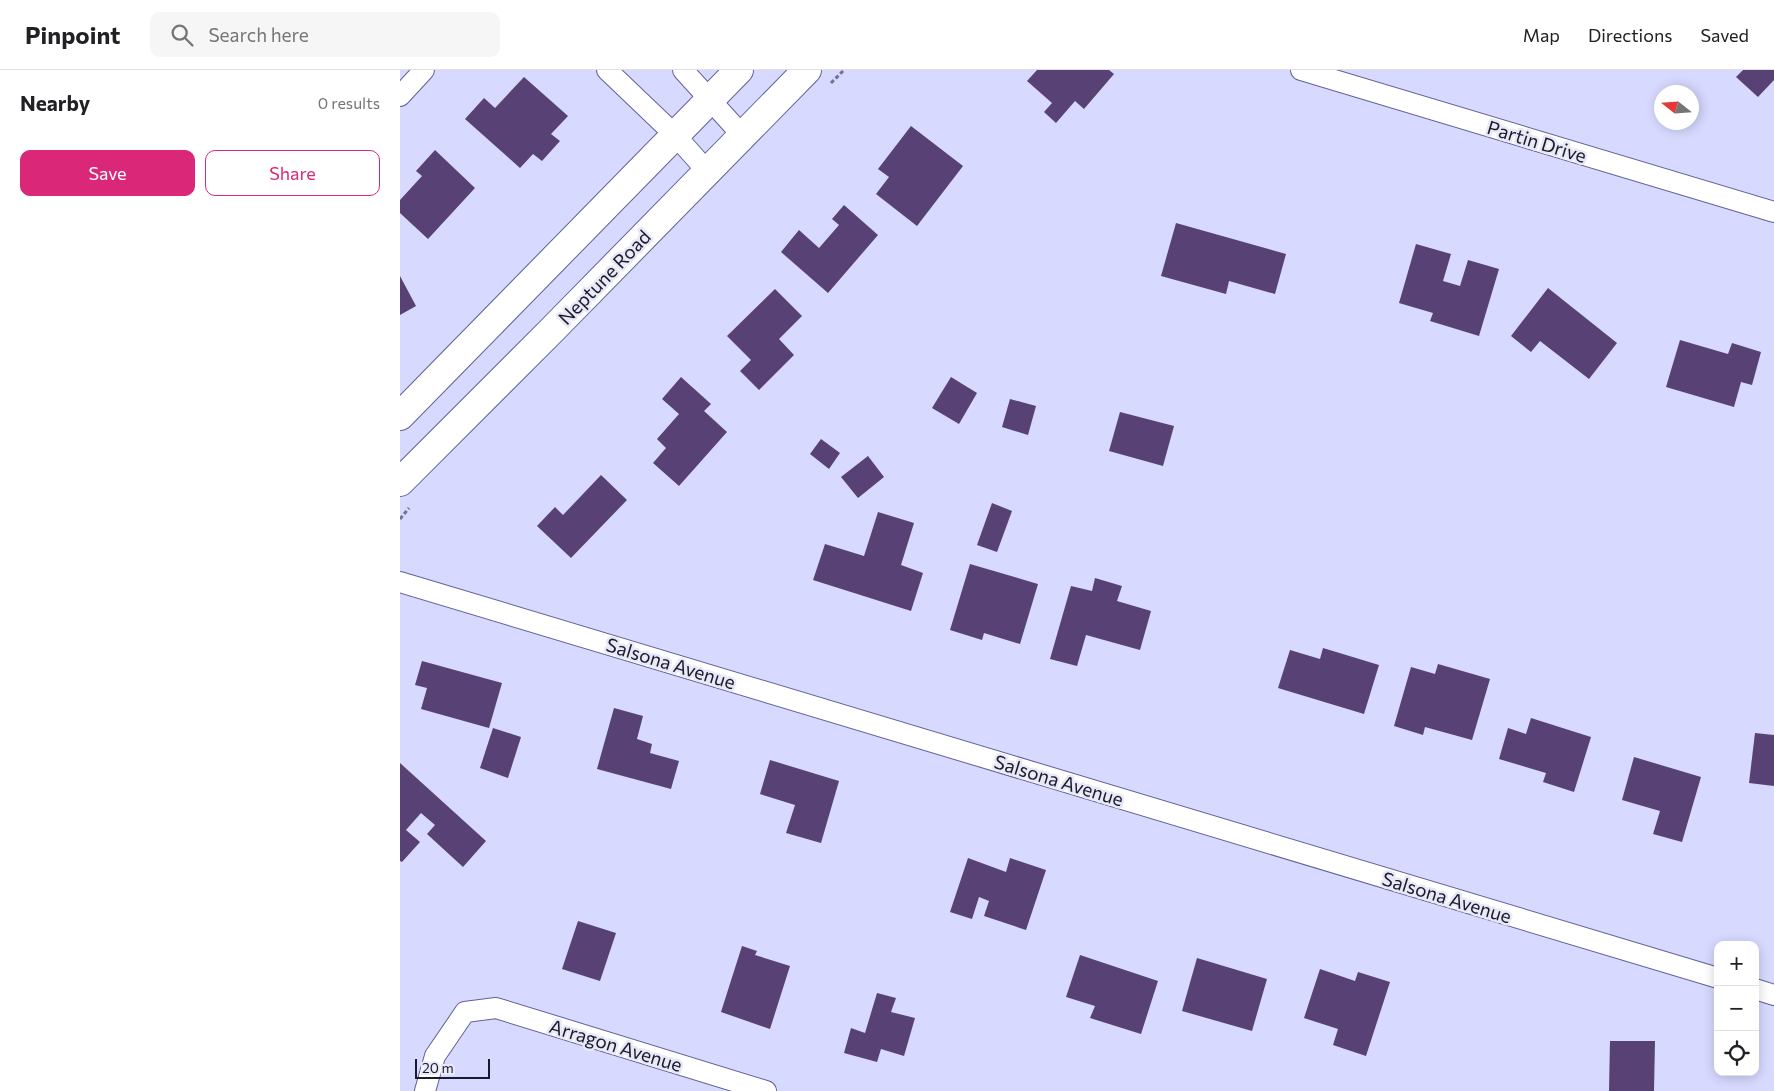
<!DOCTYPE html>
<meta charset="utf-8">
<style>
:root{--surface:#fff;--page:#f6f6f6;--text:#202124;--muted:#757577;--line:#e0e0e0;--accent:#db2777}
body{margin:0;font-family:Commissioner,sans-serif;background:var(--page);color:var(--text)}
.controls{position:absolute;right:15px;bottom:15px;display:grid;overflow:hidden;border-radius:10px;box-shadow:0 2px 12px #0003}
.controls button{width:45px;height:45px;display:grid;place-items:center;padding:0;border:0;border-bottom:1px solid var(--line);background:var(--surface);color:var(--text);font:25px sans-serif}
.compass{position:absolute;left:1254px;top:15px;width:45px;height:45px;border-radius:50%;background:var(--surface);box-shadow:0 2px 12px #0003;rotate:287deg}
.scale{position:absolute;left:15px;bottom:12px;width:75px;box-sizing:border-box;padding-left:5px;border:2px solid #19192f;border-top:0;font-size:14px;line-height:18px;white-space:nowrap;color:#19192f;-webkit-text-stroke:4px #e8e9f5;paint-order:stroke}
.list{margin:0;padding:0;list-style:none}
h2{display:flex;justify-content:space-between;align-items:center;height:65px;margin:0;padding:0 20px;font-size:21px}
h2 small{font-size:16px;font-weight:400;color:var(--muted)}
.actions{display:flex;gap:10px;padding:15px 20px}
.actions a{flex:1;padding:11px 0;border:1px solid var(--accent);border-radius:10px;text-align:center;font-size:18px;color:var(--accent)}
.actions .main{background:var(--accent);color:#fff}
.icon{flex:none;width:28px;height:28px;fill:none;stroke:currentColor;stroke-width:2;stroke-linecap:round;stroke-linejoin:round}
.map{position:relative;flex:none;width:1374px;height:1021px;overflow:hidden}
header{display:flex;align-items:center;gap:30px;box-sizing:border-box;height:70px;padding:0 25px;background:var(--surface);border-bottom:1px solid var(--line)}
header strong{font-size:24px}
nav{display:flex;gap:28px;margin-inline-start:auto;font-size:18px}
.search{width:350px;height:45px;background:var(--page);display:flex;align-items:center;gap:12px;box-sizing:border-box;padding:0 18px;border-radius:10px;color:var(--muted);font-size:19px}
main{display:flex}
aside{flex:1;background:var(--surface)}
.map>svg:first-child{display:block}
.building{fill:#584175}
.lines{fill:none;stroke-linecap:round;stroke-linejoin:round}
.minor-casing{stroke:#616197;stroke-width:22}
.secondary-casing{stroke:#616197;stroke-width:30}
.path{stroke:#71728f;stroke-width:3;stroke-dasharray:4 2.5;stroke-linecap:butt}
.minor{stroke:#fff;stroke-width:20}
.secondary{stroke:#fff;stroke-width:28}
.labels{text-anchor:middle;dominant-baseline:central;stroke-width:5;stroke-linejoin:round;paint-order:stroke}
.street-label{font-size:19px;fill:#19192f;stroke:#e8e9f5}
</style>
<header>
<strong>Pinpoint</strong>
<div class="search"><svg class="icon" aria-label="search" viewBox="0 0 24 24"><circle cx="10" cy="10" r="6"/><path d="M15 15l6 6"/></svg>Search here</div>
<nav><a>Map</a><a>Directions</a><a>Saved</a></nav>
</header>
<main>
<aside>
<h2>Nearby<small>0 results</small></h2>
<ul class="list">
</ul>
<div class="actions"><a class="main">Save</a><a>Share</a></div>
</aside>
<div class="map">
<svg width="1374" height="1021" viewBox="0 0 1374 1021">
<rect width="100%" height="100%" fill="#d7d9fe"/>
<g class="building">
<path d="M637,0H709L714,4L684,39L675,31L656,53L644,42L652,33L627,11Z"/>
<path d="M1343,0H1374V10L1358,27L1336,7Z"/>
<path d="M124,7L168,46L151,64L160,71L142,91L133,84L120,98L65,49L84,28L95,38Z"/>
<path d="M511,56L563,96L517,156L476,124L489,107L478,99Z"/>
<path d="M35,80L75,118L28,169L0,143V130L22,106L16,101Z"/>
<path d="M444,135L478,165L428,223L381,182L399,160L419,178L439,155L432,149Z"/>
<path d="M776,153L886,184L875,224L829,211L826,224L761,206Z"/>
<path d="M1016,174L1051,184L1043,211L1060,216L1068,190L1099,199L1079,266L1030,251L1033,243L999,233Z"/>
<path d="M0,206L16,236L0,245Z"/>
<path d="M1148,218L1217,273L1189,309L1140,271L1131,282L1111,266Z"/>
<path d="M375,219L402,246L379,269L394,285L359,320L340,301L351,290L327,266Z"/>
<path d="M1280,270L1328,284L1332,273L1361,282L1352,315L1341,312L1334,337L1266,317Z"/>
<path d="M281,307L311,334L304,341L327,362L279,416L253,393L266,378L257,369L279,344L262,329Z"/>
<path d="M551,307L577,323L559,354L532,338Z"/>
<path d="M610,329L636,336L628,365L602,357Z"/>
<path d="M720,342L774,356L763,396L709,381Z"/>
<path d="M421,369L440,383L429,399L410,384Z"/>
<path d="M468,386L484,407L458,428L441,407Z"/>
<path d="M201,405L227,430L171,488L137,456L155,437L163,445Z"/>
<path d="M592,433L612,441L597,482L577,475Z"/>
<path d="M478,442L514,453L501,495L523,503L511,541L413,510L425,474L464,486Z"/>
<path d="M570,494L638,514L620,574L584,563L582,570L550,560Z"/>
<path d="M695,508L722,516L717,531L751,541L740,580L686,565L677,596L650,589L671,516L692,521Z"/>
<path d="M923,578L979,595L964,644L878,618L890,580L920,589Z"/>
<path d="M22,591L102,613L89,658L21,639L27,618L15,615Z"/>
<path d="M1038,594L1090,609L1072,670L1025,657L1023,665L994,656L1011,597L1035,604Z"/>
<path d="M214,638L243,646L237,669L252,674L250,683L279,691L271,719L197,699Z"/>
<path d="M1131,648L1191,667L1174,722L1143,712L1146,703L1099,689L1108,658L1126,664Z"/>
<path d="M93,658L121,667L108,708L80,698Z"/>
<path d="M1355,663L1374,665V716L1349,713Z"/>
<path d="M1234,687L1301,707L1282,772L1253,764L1260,741L1222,730Z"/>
<path d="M370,690L439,711L421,773L386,763L395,735L360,724Z"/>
<path d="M0,693L86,771L63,797L27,764L35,755L21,743L6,760L20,772L2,792L0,791Z"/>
<path d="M568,788L606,802L610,788L646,800L626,860L584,846L589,831L579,827L572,849L550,842Z"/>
<path d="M178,851L216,863L200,911L162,899Z"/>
<path d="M342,876L357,881L355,885L390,896L370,959L321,942Z"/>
<path d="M680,885L758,911L741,964L690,948L695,936L666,927Z"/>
<path d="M797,888L867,909L852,961L782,941Z"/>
<path d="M920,899L955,911L958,902L990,912L966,986L933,975L938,959L904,948Z"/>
<path d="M477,923L496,928L491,942L515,948L504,986L481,979L477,992L444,983L451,958L465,963Z"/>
<path d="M1210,971H1255L1254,1021H1209Z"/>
</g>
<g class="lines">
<defs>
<g id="minor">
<path d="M207,0L275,65L307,101"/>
<path d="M283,0L342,65"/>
<path d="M901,0L1374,142"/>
<path d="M0,26L24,0"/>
<path d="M0,512L1318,908"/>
<path d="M1355,919L1374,925"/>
<path d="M25,1021L35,986L65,942L96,938L366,1021"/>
</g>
<g id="secondary">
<path d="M0,346L339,0"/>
<path d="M0,412L153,259L407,0"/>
</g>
</defs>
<use href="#minor" class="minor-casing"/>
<use href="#secondary" class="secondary-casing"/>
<g class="path">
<path d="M431,13L444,0"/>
<path d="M0,449L9,438"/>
</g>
<use href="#minor" class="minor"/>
<use href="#secondary" class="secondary"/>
</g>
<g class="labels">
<g class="street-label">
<text transform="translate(1137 71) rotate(17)">Partin Drive</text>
<text transform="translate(204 207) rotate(-46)">Neptune Road</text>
<text transform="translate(271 593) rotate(17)">Salsona Avenue</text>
<text transform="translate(659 710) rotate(17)">Salsona Avenue</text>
<text transform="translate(1047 827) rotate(17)">Salsona Avenue</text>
<text transform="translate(216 975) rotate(17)">Arragon Avenue</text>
</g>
</g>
</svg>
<div class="controls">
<button>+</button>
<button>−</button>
<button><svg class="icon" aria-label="locate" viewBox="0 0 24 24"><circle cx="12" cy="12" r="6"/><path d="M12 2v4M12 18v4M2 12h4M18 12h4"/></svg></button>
</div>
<svg class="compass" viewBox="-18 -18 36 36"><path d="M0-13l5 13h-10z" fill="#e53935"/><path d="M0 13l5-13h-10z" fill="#757577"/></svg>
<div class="scale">20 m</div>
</div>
</main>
